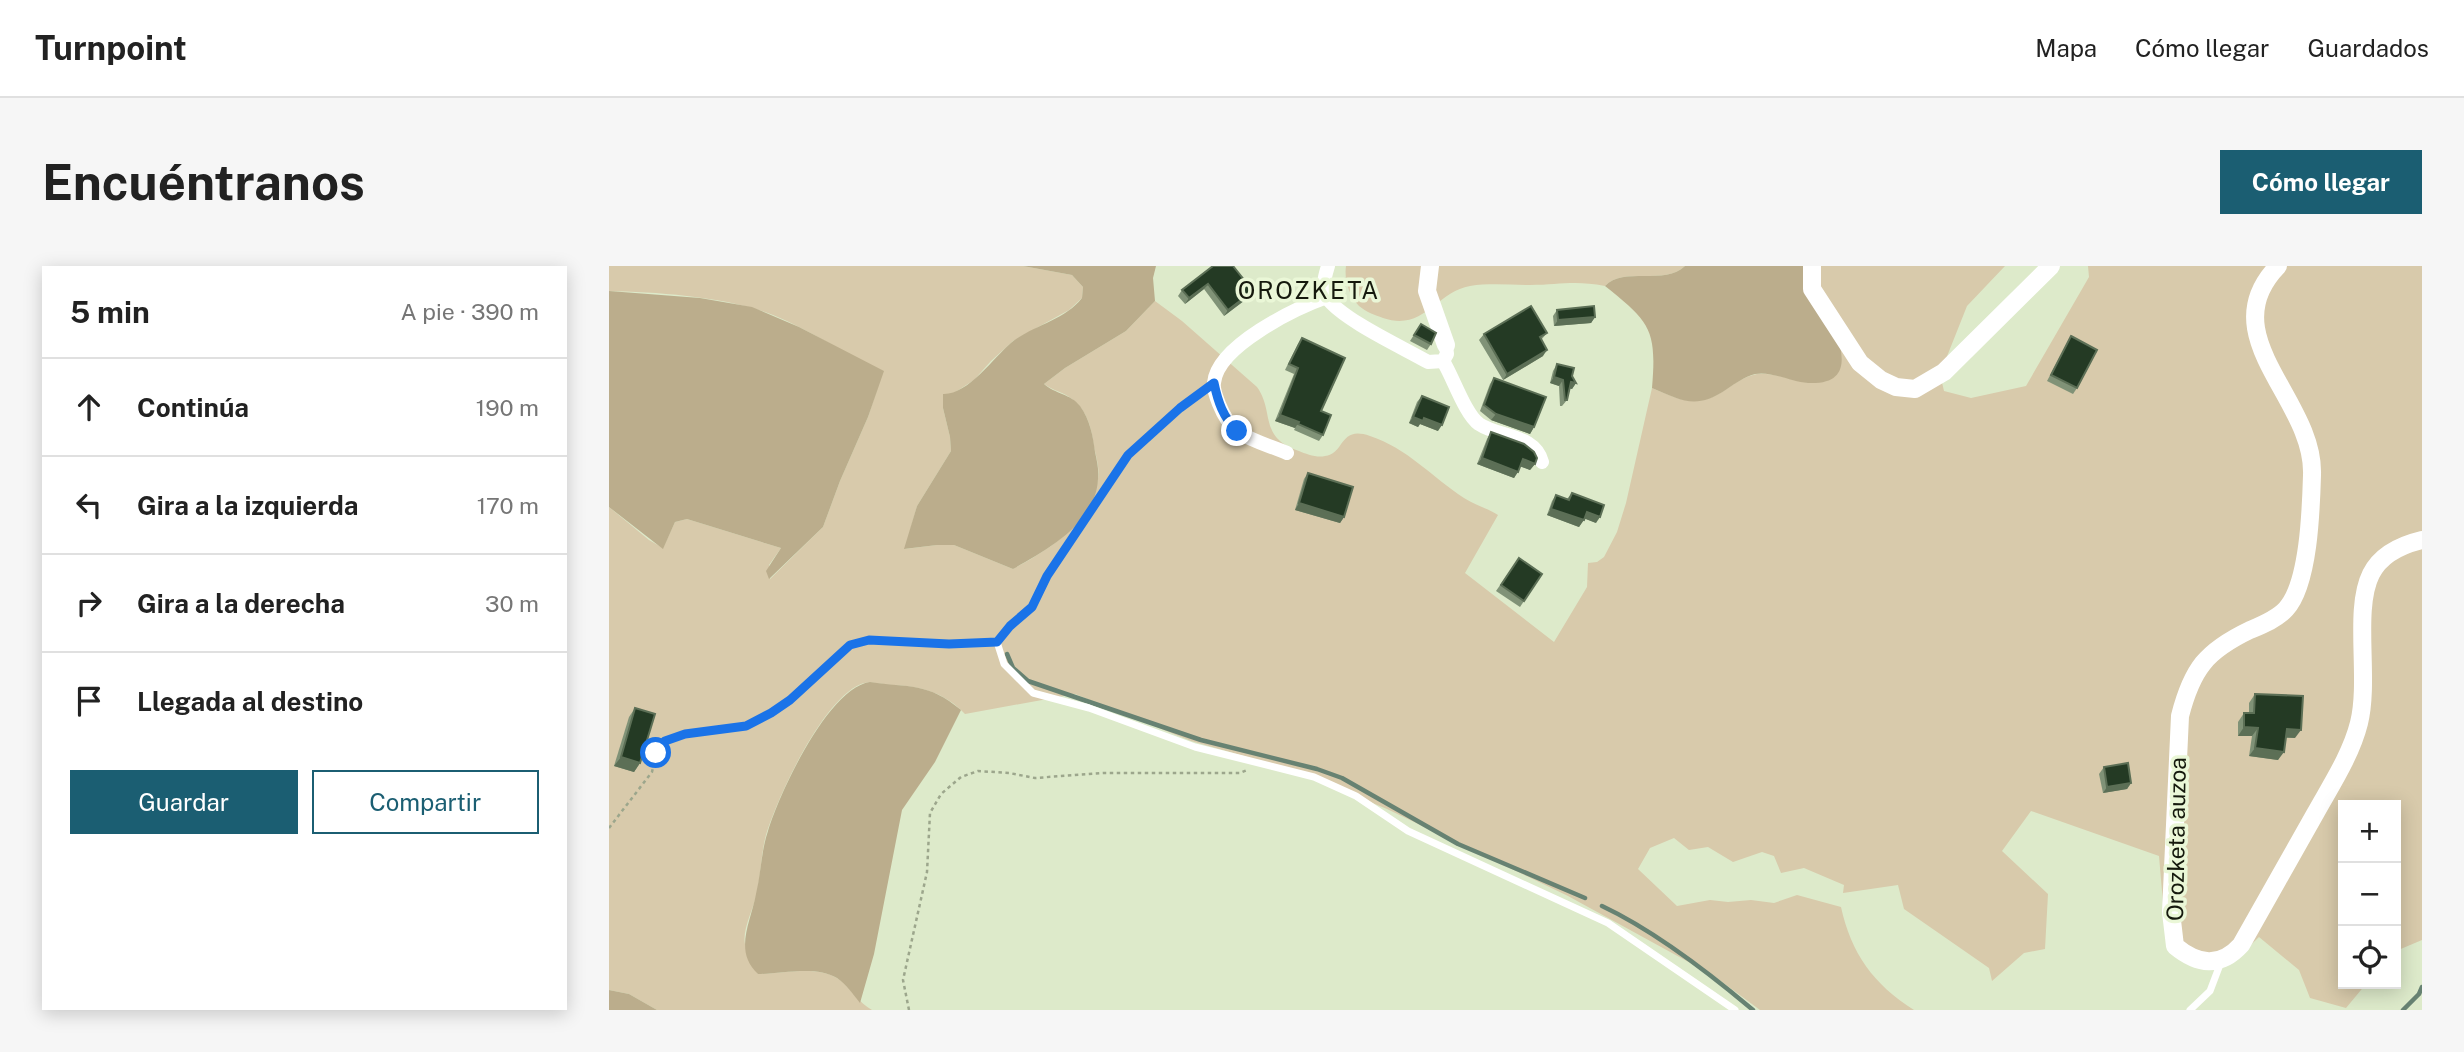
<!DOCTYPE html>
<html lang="es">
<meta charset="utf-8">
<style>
:root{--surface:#fff;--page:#f6f6f6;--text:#222;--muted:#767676;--line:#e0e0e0;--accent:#1b5e72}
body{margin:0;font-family:"Public Sans",sans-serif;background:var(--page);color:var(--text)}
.controls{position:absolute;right:21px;bottom:21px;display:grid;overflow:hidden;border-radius:0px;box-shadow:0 4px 18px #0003}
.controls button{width:63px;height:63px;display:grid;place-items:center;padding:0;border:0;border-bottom:2px solid var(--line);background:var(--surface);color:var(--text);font:35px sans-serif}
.stop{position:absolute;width:21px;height:21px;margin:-16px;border:5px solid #1a73e8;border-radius:50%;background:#fff}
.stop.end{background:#1a73e8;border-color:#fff;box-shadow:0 2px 7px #0008}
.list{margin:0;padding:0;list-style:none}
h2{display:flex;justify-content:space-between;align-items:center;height:91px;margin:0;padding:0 28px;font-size:30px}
h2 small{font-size:23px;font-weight:400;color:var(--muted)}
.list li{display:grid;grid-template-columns:46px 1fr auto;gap:21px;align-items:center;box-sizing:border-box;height:98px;padding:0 28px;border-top:2px solid var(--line)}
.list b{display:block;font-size:26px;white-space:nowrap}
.list em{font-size:23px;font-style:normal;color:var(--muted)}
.actions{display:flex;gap:14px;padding:21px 28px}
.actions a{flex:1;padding:16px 0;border:2px solid var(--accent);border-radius:0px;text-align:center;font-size:24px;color:var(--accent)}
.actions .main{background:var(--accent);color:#fff}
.icon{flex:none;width:38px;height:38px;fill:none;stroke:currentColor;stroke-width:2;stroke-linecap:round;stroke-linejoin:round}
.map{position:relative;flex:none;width:1813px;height:744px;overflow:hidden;border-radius:0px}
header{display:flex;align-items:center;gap:42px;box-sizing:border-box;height:98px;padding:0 35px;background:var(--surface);border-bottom:2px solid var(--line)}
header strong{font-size:33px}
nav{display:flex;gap:38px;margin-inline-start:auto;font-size:24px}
.intro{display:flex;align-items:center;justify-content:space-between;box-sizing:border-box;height:168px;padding:0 42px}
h1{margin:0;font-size:49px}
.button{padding:18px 32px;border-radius:0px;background:var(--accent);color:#fff;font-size:24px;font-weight:700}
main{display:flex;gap:42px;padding:0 42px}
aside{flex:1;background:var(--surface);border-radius:0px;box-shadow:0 4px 18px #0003}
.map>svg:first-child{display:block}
.green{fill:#d8caab}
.forest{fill:#bbad8c}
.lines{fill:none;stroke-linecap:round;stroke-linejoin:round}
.stream{stroke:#678272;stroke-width:4.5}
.path{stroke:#9ca68c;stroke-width:2.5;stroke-dasharray:3.5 3.5;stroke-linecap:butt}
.service{stroke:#fff;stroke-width:7}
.minor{stroke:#fff;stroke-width:14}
.tertiary{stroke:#fff;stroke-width:18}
.wall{fill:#809277}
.shaded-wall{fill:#5c6f56}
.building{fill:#243a24;stroke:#5c6f56;stroke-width:2}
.route{stroke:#1a73e8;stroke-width:9}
.labels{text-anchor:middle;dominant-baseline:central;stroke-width:7;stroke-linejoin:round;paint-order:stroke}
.street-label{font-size:23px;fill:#15190d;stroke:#eaf7d7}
.neighbourhood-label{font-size:24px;letter-spacing:2px;fill:#15190d;stroke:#eaf7d7}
</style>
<header>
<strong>Turnpoint</strong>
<nav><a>Mapa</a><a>Cómo llegar</a><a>Guardados</a></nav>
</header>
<div class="intro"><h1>Encuéntranos</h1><a class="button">Cómo llegar</a></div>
<main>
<aside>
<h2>5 min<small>A pie · 390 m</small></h2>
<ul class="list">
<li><svg class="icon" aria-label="ahead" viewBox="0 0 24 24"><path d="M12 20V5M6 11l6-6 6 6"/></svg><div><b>Continúa</b></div><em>190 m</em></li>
<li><svg class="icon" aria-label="left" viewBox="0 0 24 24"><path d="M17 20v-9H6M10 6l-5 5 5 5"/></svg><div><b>Gira a la izquierda</b></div><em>170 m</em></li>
<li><svg class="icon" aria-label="right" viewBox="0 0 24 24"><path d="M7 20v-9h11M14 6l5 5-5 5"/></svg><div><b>Gira a la derecha</b></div><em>30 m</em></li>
<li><svg class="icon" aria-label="arrive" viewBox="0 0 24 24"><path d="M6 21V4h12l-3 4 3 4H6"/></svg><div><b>Llegada al destino</b></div></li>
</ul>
<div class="actions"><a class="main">Guardar</a><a>Compartir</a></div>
</aside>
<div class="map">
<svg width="1813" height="744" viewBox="0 0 1813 744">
<rect width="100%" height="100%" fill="#ddeaca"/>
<g class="green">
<path d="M0,0H414L463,9L474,21L473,32L460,44L404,75L382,95L365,114L345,127L334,142L341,171L342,185L308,240L296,283L328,279H345L404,303C441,283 482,258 489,213C491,203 487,190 485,181C483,163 478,144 463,133C455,126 444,125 435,118L456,102L517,65L546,35L573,55L648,121C666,146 649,171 690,185C697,188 708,192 716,190C736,188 730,159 761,170C798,182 823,211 855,232C866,239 878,242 889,249L856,307L945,376L978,321L979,297L988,296L995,291L1008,266L1017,237L1043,122C1074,135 1089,143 1119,122C1128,116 1137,110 1148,108C1167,106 1187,117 1207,117L1204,0H1396L1358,40L1331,108L1335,125L1362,132L1417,120L1480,11L1479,0H1813V674L1787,685V539H1734V718H1757L1737,742L1701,732L1690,704L1650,671L1624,696L1573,679L1555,649L1550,590L1422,545L1393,585L1439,628L1436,683L1415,687L1383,715L1380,702L1295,643L1289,619L1234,627L1235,619L1195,602L1172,607L1165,590L1153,586L1124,596L1099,581L1080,584L1065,572L1041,582L1029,603L1068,640L1101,634L1119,636L1142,634L1165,637L1188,629L1232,641C1242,687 1264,718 1305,744H1151L1105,710L959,630L778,543L684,504L582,475L466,428L356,448C336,427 312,420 284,419C274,419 263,414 252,418C213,434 169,530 157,569C152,588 152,607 148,627C145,642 133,663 136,678C138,688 145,699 149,708C173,708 210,698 231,714C243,724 250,737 263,744H48L20,728L0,724V241L40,274L54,282L66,256L78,253L172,282L160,299L161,313L214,261L231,215L259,151L274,105C237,89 203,65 164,49C120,31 48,26 0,25Z"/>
<path d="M737,0H1076C1056,20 1014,0 996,20C965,14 950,19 921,19C901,19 880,17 861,20C827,26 815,66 774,52C766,49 757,46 750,40C740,29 735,14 737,0Z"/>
</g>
<g class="forest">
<path d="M414,0H547L544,12L546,35L517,65L456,102L435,118C446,128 462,128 471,140C481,154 484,170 486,186C488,195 490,204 489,213C487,257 438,284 404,303L345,279H328L295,283L308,240L342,185L341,171L334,142V128C359,129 384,92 403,76C425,59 456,54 473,32L474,21L463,9Z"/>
<path d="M1076,0H1204C1210,17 1216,34 1222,51C1232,80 1248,119 1199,117C1182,116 1163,105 1146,108C1135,111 1127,117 1118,123C1087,144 1074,135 1043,122C1048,63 1041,56 996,20C1014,0 1056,20 1076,0Z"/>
<path d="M0,25L91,32L143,41L190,61L275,105L259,151L231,215L214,261L160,313L157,305L172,282L78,253L66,256L54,283L0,241Z"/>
<path d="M261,416C300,422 319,416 352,444L326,496L293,544L265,688L251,737C244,728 237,718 228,712C207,699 172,708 149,708C124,685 142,656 147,628C152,607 152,586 159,565C170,528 219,422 261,416Z"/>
<path d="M0,724L20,728L48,744H0Z"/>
</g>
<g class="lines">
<g class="stream">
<path d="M398,388L404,402L419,415L592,474L708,503L733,512L849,578L976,632"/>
<path d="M993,640C1046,665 1099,706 1144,744"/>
<path d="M1794,744L1810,728L1813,721"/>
</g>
<g class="path">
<path d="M0,562L43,506L47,487L56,475L76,468L137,460L162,447L181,434L241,379L260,374L340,378L378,377"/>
<path d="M300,744L294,714L318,606L321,547L332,528L352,511L369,505L400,507L426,512L494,507H631L638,504"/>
</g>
<g class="service">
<path d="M604,117L571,142L519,189L438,310L423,341L401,360L388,376L395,398L424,427L480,442L586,481L705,511L747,530L799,565L999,657L1126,744"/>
<path d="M1581,744L1601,725L1612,696"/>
</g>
<g class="minor">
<path d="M719,0C716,10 712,22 718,32C734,54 793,81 819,96L834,95L838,88L837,79"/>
<path d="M834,95C844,111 856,148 870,158C891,172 926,168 933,196"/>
<path d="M678,187C662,180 642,175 628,165C619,158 614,148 610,138C608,133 604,123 605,117C608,80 687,42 718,31"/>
</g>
<g class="tertiary">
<path d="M821,0L818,25L837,79"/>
<path d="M1203,0V23L1251,97L1272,114L1287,121L1306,123L1335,106L1442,0"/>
<path d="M1669,0C1601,70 1706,133 1703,209C1702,243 1700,318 1677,343C1668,353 1653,359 1641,364C1597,385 1583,403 1571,450L1562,646L1566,680C1589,699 1611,702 1632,679C1657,635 1681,592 1706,548C1722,519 1742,489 1750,457C1761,413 1744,344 1762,308C1772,288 1792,279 1813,274"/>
</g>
</g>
<g class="wall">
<path d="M604,0L644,25L640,31L615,50L595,23L576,38L569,30L573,24Z"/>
<path d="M948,44L986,51L982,57L945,60L944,50Z"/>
<path d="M812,58L822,78L818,84L801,75Z"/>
<path d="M938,67L932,74L934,90L894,114L870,74L875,68Z"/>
<path d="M1462,70L1468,122L1464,128L1438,115Z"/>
<path d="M693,72L712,145L714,169L710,175L685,164L686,162L666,155L685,108L676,104L689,78Z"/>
<path d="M948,98L963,110L967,117L963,123L961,122L958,134L953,140H951L950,120L941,117L944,105Z"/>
<path d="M885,112L925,161L921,168L882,154L871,145L881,118Z"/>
<path d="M813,130L829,165L811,158L809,161L800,157L808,136Z"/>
<path d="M882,166L926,198L921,204L911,200L905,212L868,198L878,173Z"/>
<path d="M699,207L735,251L731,257L686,244L695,213Z"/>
<path d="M963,227L987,257L975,252L970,261L938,249L943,235L947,229L958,233Z"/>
<path d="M910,292L933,308L911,341L887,325Z"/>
<path d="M1646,428L1686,472H1677L1669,494L1640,490L1643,470H1629V456L1635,447H1640V437Z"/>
<path d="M26,442L31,497L25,506L5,500L20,451Z"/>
<path d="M1495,501L1522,517L1518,523L1494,527L1490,508Z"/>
</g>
<g class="shaded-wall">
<path d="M599,18L595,23L576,38L580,32Z"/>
<path d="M644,25L640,31L615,50L619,44Z"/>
<path d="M986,51L982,57L945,60L949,54Z"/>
<path d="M938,84L934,90L894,114L898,108Z"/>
<path d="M945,111L954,114L950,120L941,117Z"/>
<path d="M962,116L967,117L963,123L958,122Z"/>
<path d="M887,148L925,161L921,168L882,154Z"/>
<path d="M671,149L690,156L686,162L666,155Z"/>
<path d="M804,151L815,152L833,159L829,165L811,158L809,161L800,157Z"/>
<path d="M873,192L909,206L905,212L868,198Z"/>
<path d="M914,193L926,198L921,204L910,200Z"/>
<path d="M690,237L735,251L731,257L686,244Z"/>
<path d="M942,243L975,254L970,261L938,249Z"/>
<path d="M978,246L991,251L987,257L974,252Z"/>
<path d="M1635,461L1649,462L1643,470H1629Z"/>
<path d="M1678,463L1692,464L1686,472L1672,471Z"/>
<path d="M1646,482L1675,486L1669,494L1640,490Z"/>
<path d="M12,491L31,497L25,506L5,500Z"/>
<path d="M1522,517L1518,523L1494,527L1498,521Z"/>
</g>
<g class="building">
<path d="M604,0H624L644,25L619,44L599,18L580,32L573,24Z"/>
<path d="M922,40L938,67L931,71L938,84L898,108L875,68Z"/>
<path d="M985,40L986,51L949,54L948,44Z"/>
<path d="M812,58L827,67L822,78L805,69Z"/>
<path d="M1462,70L1488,84L1468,122L1442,109Z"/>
<path d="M693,72L736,92L712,145L722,149L714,169L689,158L690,156L671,149L689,102L680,98Z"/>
<path d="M948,98L965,102L963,110L967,117L962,116L958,134H956L954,114L945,111Z"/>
<path d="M885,112L937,131L925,161L887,148L875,139Z"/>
<path d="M813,130L840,141L833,159L815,152L814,155L804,151Z"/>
<path d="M882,166L915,178L925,186L928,192L926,198L914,193L909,206L873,192Z"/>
<path d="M699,207L744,221L735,251L690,237Z"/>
<path d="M963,227L995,239L991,251L978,246L975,254L942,243L947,229L960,234Z"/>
<path d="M910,292L933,308L915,335L892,319Z"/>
<path d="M1646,428L1694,430L1692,464L1678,463L1675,486L1646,482L1649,462L1635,461V447H1645Z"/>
<path d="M26,442L46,448L31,497L12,491Z"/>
<path d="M1519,497L1522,517L1498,521L1495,501Z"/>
</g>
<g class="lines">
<path class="route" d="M47,487L56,475L76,468L137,460L162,447L181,434L241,379L260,374L340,378L388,376L401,360L423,341L438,310L519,189L571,142L605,117C609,136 614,151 628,165"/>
</g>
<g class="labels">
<g class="street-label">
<text transform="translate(1567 573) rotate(-89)">Orozketa auzoa</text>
</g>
<g class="neighbourhood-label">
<text x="700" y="24">OROZKETA</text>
</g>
</g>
</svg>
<div class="controls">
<button>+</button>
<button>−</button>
<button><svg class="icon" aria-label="locate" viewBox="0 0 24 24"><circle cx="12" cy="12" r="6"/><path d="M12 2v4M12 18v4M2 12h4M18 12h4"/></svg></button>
</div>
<div class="stop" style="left:47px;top:487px"></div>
<div class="stop end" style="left:628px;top:165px"></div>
</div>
</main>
